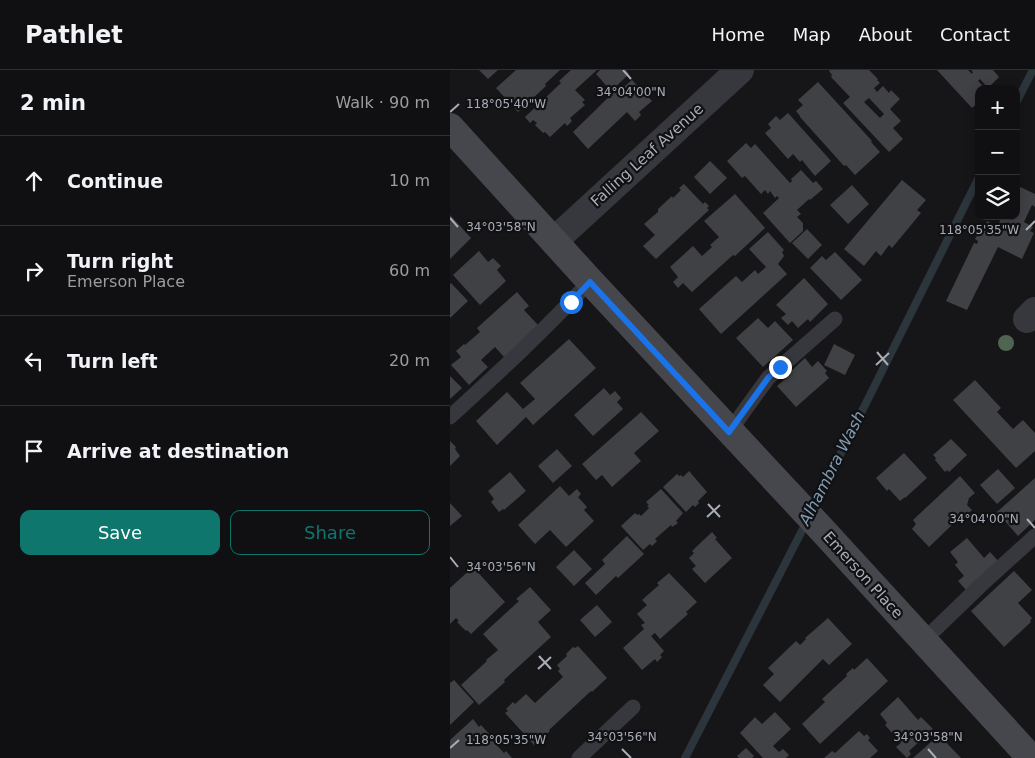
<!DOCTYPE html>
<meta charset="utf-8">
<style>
:root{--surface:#101012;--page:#1e1e20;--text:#f1f3f6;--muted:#9c9d9f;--line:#303032;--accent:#0f766e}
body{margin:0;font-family:"DejaVu Sans",sans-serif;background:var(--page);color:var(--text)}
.controls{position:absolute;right:15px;top:15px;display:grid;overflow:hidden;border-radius:10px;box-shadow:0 2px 12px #0003}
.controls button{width:45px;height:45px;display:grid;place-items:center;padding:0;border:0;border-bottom:1px solid var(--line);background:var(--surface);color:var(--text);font:25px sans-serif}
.stop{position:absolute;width:15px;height:15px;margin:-11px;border:4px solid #1a73e8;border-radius:50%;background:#fff}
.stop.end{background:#1a73e8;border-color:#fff;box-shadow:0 1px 5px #0008}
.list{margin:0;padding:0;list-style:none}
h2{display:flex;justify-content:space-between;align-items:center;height:65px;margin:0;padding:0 20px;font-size:21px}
h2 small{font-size:16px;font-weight:400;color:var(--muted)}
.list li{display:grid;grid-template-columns:32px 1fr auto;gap:15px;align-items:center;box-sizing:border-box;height:90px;padding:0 20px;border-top:1px solid var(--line)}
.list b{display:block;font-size:19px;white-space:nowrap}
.list p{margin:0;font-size:16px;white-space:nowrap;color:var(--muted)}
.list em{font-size:16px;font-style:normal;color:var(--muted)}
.actions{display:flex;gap:10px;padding:15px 20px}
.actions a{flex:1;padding:11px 0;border:1px solid var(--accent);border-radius:10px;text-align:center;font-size:18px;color:var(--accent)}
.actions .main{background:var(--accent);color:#fff}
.icon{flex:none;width:28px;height:28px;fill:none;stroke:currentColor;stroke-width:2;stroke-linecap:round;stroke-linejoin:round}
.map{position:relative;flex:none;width:585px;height:688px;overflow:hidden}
header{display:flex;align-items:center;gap:30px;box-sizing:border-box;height:70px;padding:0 25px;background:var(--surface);border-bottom:1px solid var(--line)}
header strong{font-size:24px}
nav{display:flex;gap:28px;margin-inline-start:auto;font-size:18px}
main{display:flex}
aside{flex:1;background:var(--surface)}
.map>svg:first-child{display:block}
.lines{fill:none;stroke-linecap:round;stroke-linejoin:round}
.stream{stroke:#2c353c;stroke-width:8}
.building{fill:#404145;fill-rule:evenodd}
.lane{stroke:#37383d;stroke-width:15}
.street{stroke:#37383d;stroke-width:28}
.secondary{stroke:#45474d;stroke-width:28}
.tree{fill:#506452}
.route{stroke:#1a73e8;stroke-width:6}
.ticks{fill:none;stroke:#a8adb8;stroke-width:2}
.labels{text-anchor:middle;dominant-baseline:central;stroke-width:4.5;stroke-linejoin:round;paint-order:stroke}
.street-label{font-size:15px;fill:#a8adb8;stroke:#111113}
.water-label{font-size:16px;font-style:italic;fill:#7f9bb3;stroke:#111113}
.ticks-label{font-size:12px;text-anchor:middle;fill:#a8adb8;stroke:#111113;stroke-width:4.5;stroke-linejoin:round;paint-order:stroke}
</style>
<header>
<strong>Pathlet</strong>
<nav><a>Home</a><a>Map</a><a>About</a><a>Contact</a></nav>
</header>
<main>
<aside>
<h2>2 min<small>Walk · 90 m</small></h2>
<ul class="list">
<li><svg class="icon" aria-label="ahead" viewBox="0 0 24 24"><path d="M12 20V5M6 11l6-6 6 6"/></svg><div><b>Continue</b></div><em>10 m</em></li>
<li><svg class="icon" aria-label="right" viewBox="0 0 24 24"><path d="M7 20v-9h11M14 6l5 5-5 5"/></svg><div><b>Turn right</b><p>Emerson Place</p></div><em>60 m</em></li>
<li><svg class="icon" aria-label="left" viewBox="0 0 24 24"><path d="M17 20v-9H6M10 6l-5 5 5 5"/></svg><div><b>Turn left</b></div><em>20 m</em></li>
<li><svg class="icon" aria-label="arrive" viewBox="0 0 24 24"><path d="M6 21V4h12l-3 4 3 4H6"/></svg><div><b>Arrive at destination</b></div></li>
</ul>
<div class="actions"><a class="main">Save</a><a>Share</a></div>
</aside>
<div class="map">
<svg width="585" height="688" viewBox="0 0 585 688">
<rect width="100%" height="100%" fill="#161618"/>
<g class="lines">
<g class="stream">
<path d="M566,33L583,0"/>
<path d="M362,441L529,107"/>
<path d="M235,688L357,451"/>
</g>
</g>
<g class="building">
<path d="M29,0H48L38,9Z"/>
<path d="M66,0H110L95,14L96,16L68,42L46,18Z"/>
<path d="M121,0H147L125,20L135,30L132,32L135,35L120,48L122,51L117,56L115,53L100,67L95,62L93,63L85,55L87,53L83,50L80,53L75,47L111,13L109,11Z"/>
<path d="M150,0H176L179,4L161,21L146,4Z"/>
<path d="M380,0H419L428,9L427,10L430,13L424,18L427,22L433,16L439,23L441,20L450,29L440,39L451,51L443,58L453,69L439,82L393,33L400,27L381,7L382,5L379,1ZM419,28L434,44L430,48L414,32Z"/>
<path d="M487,0H518L522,4L523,2L521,0H543L549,7L538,18L530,9L528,11L536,19H529V32L522,38Z"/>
<path d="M182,10L202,31L189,42L191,45L185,51L177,42L138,79L123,62L166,20L168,22Z"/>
<path d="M368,12L422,71L421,72L430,82L405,105L396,95L394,96L350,47V46L346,41L353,35L348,30Z"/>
<path d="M338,43L381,91L365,106L352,90L350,92L343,84L338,89L315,63L321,58L318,54L326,46L330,50Z"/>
<path d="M296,73L301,78L305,74L340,113L342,111L341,109L351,100L363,113L366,111L373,119L360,130L359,129L347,140L351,144L347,147L353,153V161L340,173L313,143L329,128L327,126L325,128L320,121L318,124L315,120L311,124L295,106L292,108L277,91Z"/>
<path d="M260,91L277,108L260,124L244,107Z"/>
<path d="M452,110L476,130L467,140L471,143L442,178L439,175L431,186L426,181L414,196L394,179Z"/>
<path d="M234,114L253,134L255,132L259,136L257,138L259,140L206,189L193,176L205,165L194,154L208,142V139L222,126L223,128L231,120L229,118Z"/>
<path d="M402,115L419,134L398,154L380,135Z"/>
<path d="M566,115L585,124V137L582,135L574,152L583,157L580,161L584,163L572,189L548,177L517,240L496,231L524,173L527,174L528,171L525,169L528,164L531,165L537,151L547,156L551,149L546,146H566Z"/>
<path d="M285,124L315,158L285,186L283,185L242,222L233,213L228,218L223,212L228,207L220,197L243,176L252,186L262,177L260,175L269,167L254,151Z"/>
<path d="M0,145L21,168L0,189Z"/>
<path d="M357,159L372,175L358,189L342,173Z"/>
<path d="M318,162L334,180L332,182L334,186L328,194L337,204L271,264L249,239L286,206L292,212L305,200L308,204L316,197L299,179Z"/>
<path d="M29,181L38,192L43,188L51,196L47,200L56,211L30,235L3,205Z"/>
<path d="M385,182L412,210L391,230L360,198L372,186L376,190Z"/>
<path d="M354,208L378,234L360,252L358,249L348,258L342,251L338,255L331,248L336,244L326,235Z"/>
<path d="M1,213L18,231L0,248V214Z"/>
<path d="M67,222L79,236L74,240L88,255L55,288L45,277L31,290L38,297L19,315L1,295L11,287L6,281L14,274L15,275L30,262L27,258Z"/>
<path d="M308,248L318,258L325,251L343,270L313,297L286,268Z"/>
<path d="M119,269L146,298L83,355L76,347L47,375L26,351L57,322L73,339L85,329L70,313Z"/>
<path d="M384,274L405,285L395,305L374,295Z"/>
<path d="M355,288L362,297L368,291L377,301L375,303L379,308L346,337L327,316L340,305L338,304Z"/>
<path d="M0,306L12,318L0,329Z"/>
<path d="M525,310L551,338L547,342L563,359L573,350L585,363V381L566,398L503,330Z"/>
<path d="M154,318L160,325L165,321L171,328L167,332L173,339L143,366L124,345Z"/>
<path d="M191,342L209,361L184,383L191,391L162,417L152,405L146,410L132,394Z"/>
<path d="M501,369L517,385L499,402L497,400L495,402L485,390L486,388L483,385Z"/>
<path d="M0,371L6,377L5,379L10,386L0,396Z"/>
<path d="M107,379L122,396L103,413L88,396Z"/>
<path d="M454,383L477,408L455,428V427L450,431L439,419L437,421L426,408Z"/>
<path d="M548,399L565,418L547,434L530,415Z"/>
<path d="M239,401L257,422L248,431L249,433L245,437L243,435L236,442L213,417L227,404L229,406L231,405L233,407Z"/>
<path d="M60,402L76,421L54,440L53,439L49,442L41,432L44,429L38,421Z"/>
<path d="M510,406L525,423L519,428L517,435L522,440L509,452L507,450L479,477L462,459L466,454L463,450Z"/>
<path d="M585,408V450L568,466L547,442Z"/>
<path d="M110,416L119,426L127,419L131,424L128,427L137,437L134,440L144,451L116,477L100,460L85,474L68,455Z"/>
<path d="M211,419L233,443L226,451L228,453L222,457L221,455L205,469L207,471L202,476L200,474L193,480L171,456L185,443L187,445L189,444L191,446L199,438L197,436L199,435L196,432Z"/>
<path d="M0,433L12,446L0,456Z"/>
<path d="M262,462L267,468L265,469L282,488L255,513L242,499L246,496L239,488L244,483L242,481Z"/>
<path d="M177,466L194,484L168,508L166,506L146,525L135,513L155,494L152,490Z"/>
<path d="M517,468L534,488L540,482L549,492L516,520L508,511L514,506L505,495L508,492L500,482Z"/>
<path d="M124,480L142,499L124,516L106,497Z"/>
<path d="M23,497L55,532L21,564L17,560L16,561L7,552L9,551L6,548L0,554V518Z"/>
<path d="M564,501L582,520L568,533L582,548L580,551L581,552L554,577L521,541Z"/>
<path d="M219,503L247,532L236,542L238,544L210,569L205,563L201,566L214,581L210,585L212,587L207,592L205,589L192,600L173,578L194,559L191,555L195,553L187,544L197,535L192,530L209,515L207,513Z"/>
<path d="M80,517L101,540L88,552L101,567L54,610L55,612L29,635L11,615L37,591L36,590L48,580L33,564L69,531L66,529Z"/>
<path d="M147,535L162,552L145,567L130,550Z"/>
<path d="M378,548L402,574L379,595L373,589L330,632L313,615L324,604L318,598L346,571L350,575L356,569L355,568Z"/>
<path d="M128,576L157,608L142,622L141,621L99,660L100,661L84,675L55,643L58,641L56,639L63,632L65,634L76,624L85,633L113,607L108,601L110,599L107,595L117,586L116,584L123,577L125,578Z"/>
<path d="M417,588L438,611L370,674L352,654L375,632L372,629L397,606L396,604L403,598L404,600Z"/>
<path d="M4,610L24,632L0,655V613Z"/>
<path d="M448,627L468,650L471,647L483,659L459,681L461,684L457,688L446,677L451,673L435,655L437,653L430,644Z"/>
<path d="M325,642L341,659L323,676L329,682L333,679L339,685L336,688H313L290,663L305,647L312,654Z"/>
<path d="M23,649L29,657L31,655L43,668L41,669L54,683L56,681L62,688H0V670Z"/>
<path d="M409,661L414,666L417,664L420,668L418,670L428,681L420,688H374L382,681L385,683Z"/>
<path d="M489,665L511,688H463Z"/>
<path d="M296,678L304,686L302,688H289L287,686Z"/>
</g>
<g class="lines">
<g class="lane">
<path d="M0,347C48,303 96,259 140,211"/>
<path d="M279,362L318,308L385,249"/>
<path d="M473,571L530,516L585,466"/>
<path d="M129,688L183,637"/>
</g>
<g class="street">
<path d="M104,171L290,0"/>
<path d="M577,249L585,241"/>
</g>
<path class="secondary" d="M0,57L140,211L375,463L581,688"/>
</g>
<circle class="tree" cx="556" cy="273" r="8"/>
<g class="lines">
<path class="route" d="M121,232L140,212L279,362L318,308L330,297"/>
</g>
<path class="ticks" d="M173,0L181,9M0,42L9,34M0,148L8,157M576,160L585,151M427,282L438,295M426,295L439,283M258,434L270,447M257,447L270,435M577,449L585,458M0,487L8,497M89,586L101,599M88,599L101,587M0,678L9,670M172,679L181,688M478,679L486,688"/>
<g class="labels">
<g class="street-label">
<text transform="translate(197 85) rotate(-42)">Falling Leaf Avenue</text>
<text transform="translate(413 505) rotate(48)">Emerson Place</text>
</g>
<g class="water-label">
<text transform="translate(382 398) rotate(-63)">Alhambra Wash</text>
</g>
</g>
<g class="ticks-label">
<text x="181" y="26">34°04'00"N</text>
<text x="56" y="38">118°05'40"W</text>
<text x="51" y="161">34°03'58"N</text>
<text x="529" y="164">118°05'35"W</text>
<text x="534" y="453">34°04'00"N</text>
<text x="51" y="501">34°03'56"N</text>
<text x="172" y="671">34°03'56"N</text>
<text x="478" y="671">34°03'58"N</text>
<text x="56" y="674">118°05'35"W</text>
</g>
</svg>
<div class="controls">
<button>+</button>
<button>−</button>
<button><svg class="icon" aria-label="layers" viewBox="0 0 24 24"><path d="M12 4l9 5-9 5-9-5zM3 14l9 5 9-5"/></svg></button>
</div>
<div class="stop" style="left:121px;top:232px"></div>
<div class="stop end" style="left:330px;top:297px"></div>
</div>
</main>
